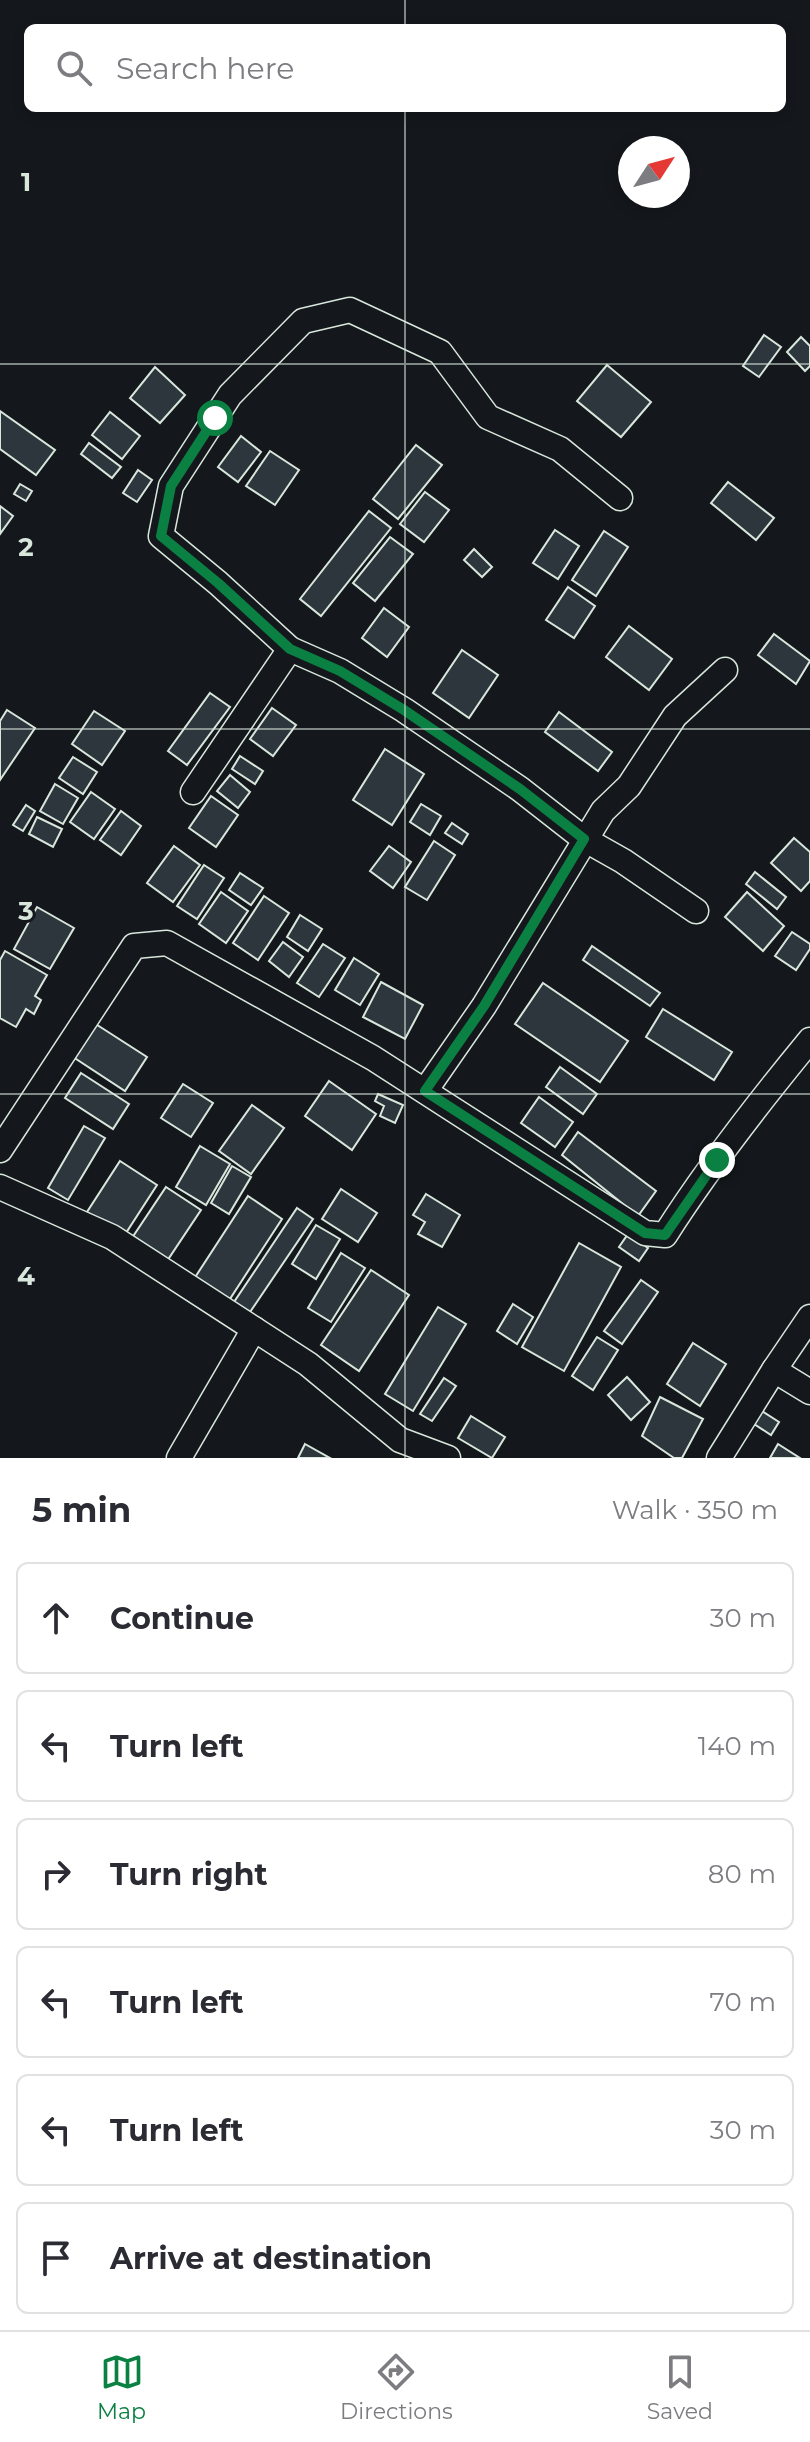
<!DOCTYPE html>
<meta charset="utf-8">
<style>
:root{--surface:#fff;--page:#f2f2f3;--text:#2b2b33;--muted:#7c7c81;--line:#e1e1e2;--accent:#0b8043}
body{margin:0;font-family:Montserrat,sans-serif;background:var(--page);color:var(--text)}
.compass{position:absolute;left:618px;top:136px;width:72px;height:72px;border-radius:50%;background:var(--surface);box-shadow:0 4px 12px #0003;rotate:54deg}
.stop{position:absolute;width:24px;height:24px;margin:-18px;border:6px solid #0b8043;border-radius:50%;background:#fff}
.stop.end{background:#0b8043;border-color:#fff;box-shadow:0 2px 8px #0008}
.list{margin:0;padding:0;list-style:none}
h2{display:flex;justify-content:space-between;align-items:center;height:104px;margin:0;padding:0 32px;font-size:34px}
h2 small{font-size:26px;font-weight:400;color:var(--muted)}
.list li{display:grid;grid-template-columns:52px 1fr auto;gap:24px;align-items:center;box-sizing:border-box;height:112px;margin:0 16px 16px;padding:0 16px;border:2px solid var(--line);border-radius:12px}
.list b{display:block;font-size:30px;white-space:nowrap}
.list em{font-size:26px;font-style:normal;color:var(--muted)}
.icon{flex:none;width:44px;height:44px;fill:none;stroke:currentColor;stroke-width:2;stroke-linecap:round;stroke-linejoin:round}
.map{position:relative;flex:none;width:810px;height:1458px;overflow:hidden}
.search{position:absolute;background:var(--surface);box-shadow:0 4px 12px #0003;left:24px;right:24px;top:24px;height:88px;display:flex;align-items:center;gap:20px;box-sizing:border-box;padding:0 28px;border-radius:12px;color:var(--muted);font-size:30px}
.sheet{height:872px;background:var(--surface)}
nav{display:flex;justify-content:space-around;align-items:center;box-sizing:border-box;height:112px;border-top:2px solid var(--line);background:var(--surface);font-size:22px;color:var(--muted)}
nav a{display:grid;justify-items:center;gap:4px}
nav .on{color:var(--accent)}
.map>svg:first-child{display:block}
.building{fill:#2c363c;stroke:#d8e6dc;stroke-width:2}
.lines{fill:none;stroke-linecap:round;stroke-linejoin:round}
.street-casing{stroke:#d8e6dc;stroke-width:27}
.street{stroke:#14181c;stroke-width:24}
.route{stroke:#0b8043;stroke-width:10}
.grid{fill:none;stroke:#d8e6dc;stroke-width:2;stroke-opacity:0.55}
.grid-label{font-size:26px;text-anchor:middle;font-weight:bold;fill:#d8e6dc;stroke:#14181c;stroke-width:6;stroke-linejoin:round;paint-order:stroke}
</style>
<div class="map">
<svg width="810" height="1458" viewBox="0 0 810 1458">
<rect width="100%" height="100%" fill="#14181c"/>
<g class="building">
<path d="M764,335L781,347L759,377L743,366Z"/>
<path d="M801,337L810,346V366L805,371L787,352Z"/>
<path d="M607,365L651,402L621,437L577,401Z"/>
<path d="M155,367L185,395L160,423L130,398Z"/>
<path d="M0,411L55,450L36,475L0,449Z"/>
<path d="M110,412L140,436L122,459L92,435Z"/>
<path d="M241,436L261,452L238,482L218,467Z"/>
<path d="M89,443L121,467L112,478L81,454Z"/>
<path d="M416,445L442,465L398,519L373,499Z"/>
<path d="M270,451L299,470L275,505L246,486Z"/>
<path d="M138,470L152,480L137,502L123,493Z"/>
<path d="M728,482L774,518L756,540L711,503Z"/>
<path d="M20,484L32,491L26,501L14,494Z"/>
<path d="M425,492L449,510L424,542L400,524Z"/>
<path d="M0,506L13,516L0,534Z"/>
<path d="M369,511L391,528L321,616L300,599Z"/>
<path d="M555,530L579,546L558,579L533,563Z"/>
<path d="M604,531L628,547L596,596L572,580Z"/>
<path d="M390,537L413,554L375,601L353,583Z"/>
<path d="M474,549L492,567L482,577L464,560Z"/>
<path d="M568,587L595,606L574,638L546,620Z"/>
<path d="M384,608L409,627L387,657L362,638Z"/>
<path d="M629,626L672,659L649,690L606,657Z"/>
<path d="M774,634L810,661L796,684L758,655Z"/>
<path d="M462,650L498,675L469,718L433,693Z"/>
<path d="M210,693L230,707L187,765L168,751Z"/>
<path d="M272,708L296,725L273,756L250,739Z"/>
<path d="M7,710L35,728L0,780V721Z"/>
<path d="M94,711L125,731L102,765L72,744Z"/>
<path d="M559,712L612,752L598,771L545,732Z"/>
<path d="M385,749L424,774L392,825L353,800Z"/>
<path d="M240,756L263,771L255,784L232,769Z"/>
<path d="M73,757L97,772L83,794L59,778Z"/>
<path d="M230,775L250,792L238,808L217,791Z"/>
<path d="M55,784L78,798L63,824L40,811Z"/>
<path d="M91,792L115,809L94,839L70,822Z"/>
<path d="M211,796L238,815L216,847L189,828Z"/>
<path d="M421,804L441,816L430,835L410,822Z"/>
<path d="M26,805L35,811L23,831L13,825Z"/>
<path d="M121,811L141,826L121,855L100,840Z"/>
<path d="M37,817L62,829L53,847L29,834Z"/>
<path d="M452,823L468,834L462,844L445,833Z"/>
<path d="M794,838L810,852V881L801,891L771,863Z"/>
<path d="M434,841L455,855L427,900L405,887Z"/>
<path d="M174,846L200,865L173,902L147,883Z"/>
<path d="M389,846L411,862L393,888L370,871Z"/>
<path d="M204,865L224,878L197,919L177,906Z"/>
<path d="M755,872L786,897L777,909L746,884Z"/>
<path d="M240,873L263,888L251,905L229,890Z"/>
<path d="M221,892L248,911L226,943L199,924Z"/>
<path d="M747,892L784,926L763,951L725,917Z"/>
<path d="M264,896L289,913L258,960L233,943Z"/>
<path d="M37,907L74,928L50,969L14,949Z"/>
<path d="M300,915L322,929L308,951L287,937Z"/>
<path d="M792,932L810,944V949L796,970L775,956Z"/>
<path d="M283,942L303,957L289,977L269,961Z"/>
<path d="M323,944L345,958L319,997L297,983Z"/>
<path d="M592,946L660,993L650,1006L583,960Z"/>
<path d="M5,951L47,975L35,996L41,1000L34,1014L26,1009L16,1027L0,1018V960Z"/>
<path d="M354,958L379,974L360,1005L335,990Z"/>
<path d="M381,982L423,1005L405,1039L363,1017Z"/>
<path d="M543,983L628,1041L600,1082L515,1024Z"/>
<path d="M663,1009L732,1052L714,1080L646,1037Z"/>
<path d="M91,1021L147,1057L125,1091L70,1055Z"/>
<path d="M560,1067L597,1094L583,1114L546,1087Z"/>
<path d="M81,1073L129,1104L113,1129L65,1098Z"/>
<path d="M329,1081L376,1114L352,1150L305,1116Z"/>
<path d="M183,1084L213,1103L191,1137L161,1118Z"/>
<path d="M378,1094L403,1105L395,1123L380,1116L384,1106L375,1101Z"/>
<path d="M539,1097L573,1122L555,1147L521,1123Z"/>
<path d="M252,1105L284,1128L251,1174L219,1151Z"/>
<path d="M84,1126L105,1138L68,1200L48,1188Z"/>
<path d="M578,1132L656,1191L638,1216L562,1155Z"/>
<path d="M200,1146L230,1164L206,1205L176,1187Z"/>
<path d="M120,1161L157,1185L124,1236L87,1212Z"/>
<path d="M232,1166L251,1177L229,1214L211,1203Z"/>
<path d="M166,1187L201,1210L165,1264L130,1241Z"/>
<path d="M341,1189L377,1213L358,1242L322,1219Z"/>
<path d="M426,1194L460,1215L442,1247L418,1234L425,1222L413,1215Z"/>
<path d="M248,1196L282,1219L226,1305L192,1282Z"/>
<path d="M297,1208L313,1219L246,1318L230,1308Z"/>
<path d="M316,1225L340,1239L316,1279L292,1264Z"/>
<path d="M628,1234L648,1248L639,1261L619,1247Z"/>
<path d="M579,1243L621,1267L564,1371L522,1347Z"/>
<path d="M341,1253L365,1268L331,1322L308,1308Z"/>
<path d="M371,1270L409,1295L359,1371L321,1345Z"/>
<path d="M641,1280L658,1292L622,1344L604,1331Z"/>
<path d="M513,1304L533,1317L517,1344L497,1331Z"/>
<path d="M438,1307L466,1324L413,1411L385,1394Z"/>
<path d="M597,1337L618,1350L593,1390L572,1376Z"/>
<path d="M693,1343L726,1364L700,1406L667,1384Z"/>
<path d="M627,1377L650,1402L631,1420L608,1395Z"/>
<path d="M444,1378L456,1386L432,1421L420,1414Z"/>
<path d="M660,1397L703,1419L682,1458H674L642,1436Z"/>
<path d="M762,1411L779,1422L771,1435L754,1424Z"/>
<path d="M471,1416L505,1437L492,1458L458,1438Z"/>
<path d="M305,1444L330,1458H298Z"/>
<path d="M778,1444L800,1458H770Z"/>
</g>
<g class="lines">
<defs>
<g id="street">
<path d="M620,498L560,449L488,417L440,352L350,310L303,321L230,395L171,486L161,536L218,583L290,649L340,671L404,710L520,789L584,839L623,861L696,911"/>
<path d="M193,792L290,649"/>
<path d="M425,1091L484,1006L603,811L629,786L675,716L725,670"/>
<path d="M0,1150L134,946L167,943L373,1058L645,1233L665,1235C708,1167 759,1102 810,1040"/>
<path d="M0,1187L112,1237L308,1364L400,1440L448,1458"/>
<path d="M774,1370L810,1317"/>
<path d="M179,1458L254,1329"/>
<path d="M719,1458L774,1370L810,1392"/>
</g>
</defs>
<use href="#street" class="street-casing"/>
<use href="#street" class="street"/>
</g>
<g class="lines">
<path class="route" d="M215,418L171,486L161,536L218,583L290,649L340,671L404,710L520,789L584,839L484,1006L425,1091L645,1233L665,1235L717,1160"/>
</g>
<path class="grid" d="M405,0V28M405,108V1458M0,364H810M0,729H810M0,1094H810"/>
<g class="grid-label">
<text x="26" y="191">1</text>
<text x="26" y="556">2</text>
<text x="26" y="920">3</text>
<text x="26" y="1285">4</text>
</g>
</svg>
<svg class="compass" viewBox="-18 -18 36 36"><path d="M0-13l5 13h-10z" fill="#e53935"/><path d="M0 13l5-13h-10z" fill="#7c7c81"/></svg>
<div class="stop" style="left:215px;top:418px"></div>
<div class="stop end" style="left:717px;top:1160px"></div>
<div class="search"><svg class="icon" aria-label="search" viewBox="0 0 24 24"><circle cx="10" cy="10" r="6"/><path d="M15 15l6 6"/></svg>Search here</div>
</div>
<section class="sheet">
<h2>5 min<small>Walk · 350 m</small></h2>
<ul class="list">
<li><svg class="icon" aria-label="ahead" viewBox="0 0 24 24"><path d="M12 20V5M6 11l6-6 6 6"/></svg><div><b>Continue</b></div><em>30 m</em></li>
<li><svg class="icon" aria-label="left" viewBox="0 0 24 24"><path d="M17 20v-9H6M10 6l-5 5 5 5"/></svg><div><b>Turn left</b></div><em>140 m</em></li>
<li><svg class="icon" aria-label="right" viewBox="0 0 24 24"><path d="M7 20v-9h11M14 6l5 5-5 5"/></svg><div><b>Turn right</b></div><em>80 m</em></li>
<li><svg class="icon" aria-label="left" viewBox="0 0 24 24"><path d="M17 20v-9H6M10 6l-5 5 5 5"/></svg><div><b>Turn left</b></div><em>70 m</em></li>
<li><svg class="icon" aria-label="left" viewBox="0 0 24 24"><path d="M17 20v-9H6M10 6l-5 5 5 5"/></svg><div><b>Turn left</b></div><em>30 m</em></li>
<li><svg class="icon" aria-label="arrive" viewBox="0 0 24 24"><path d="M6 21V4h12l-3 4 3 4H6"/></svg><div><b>Arrive at destination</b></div></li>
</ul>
</section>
<nav>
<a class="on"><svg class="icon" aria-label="map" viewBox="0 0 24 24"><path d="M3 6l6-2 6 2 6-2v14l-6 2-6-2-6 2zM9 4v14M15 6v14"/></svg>Map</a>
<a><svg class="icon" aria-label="directions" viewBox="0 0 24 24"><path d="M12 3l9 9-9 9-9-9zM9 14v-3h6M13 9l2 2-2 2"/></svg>Directions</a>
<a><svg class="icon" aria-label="saved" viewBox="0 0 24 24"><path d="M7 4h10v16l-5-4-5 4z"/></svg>Saved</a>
</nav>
